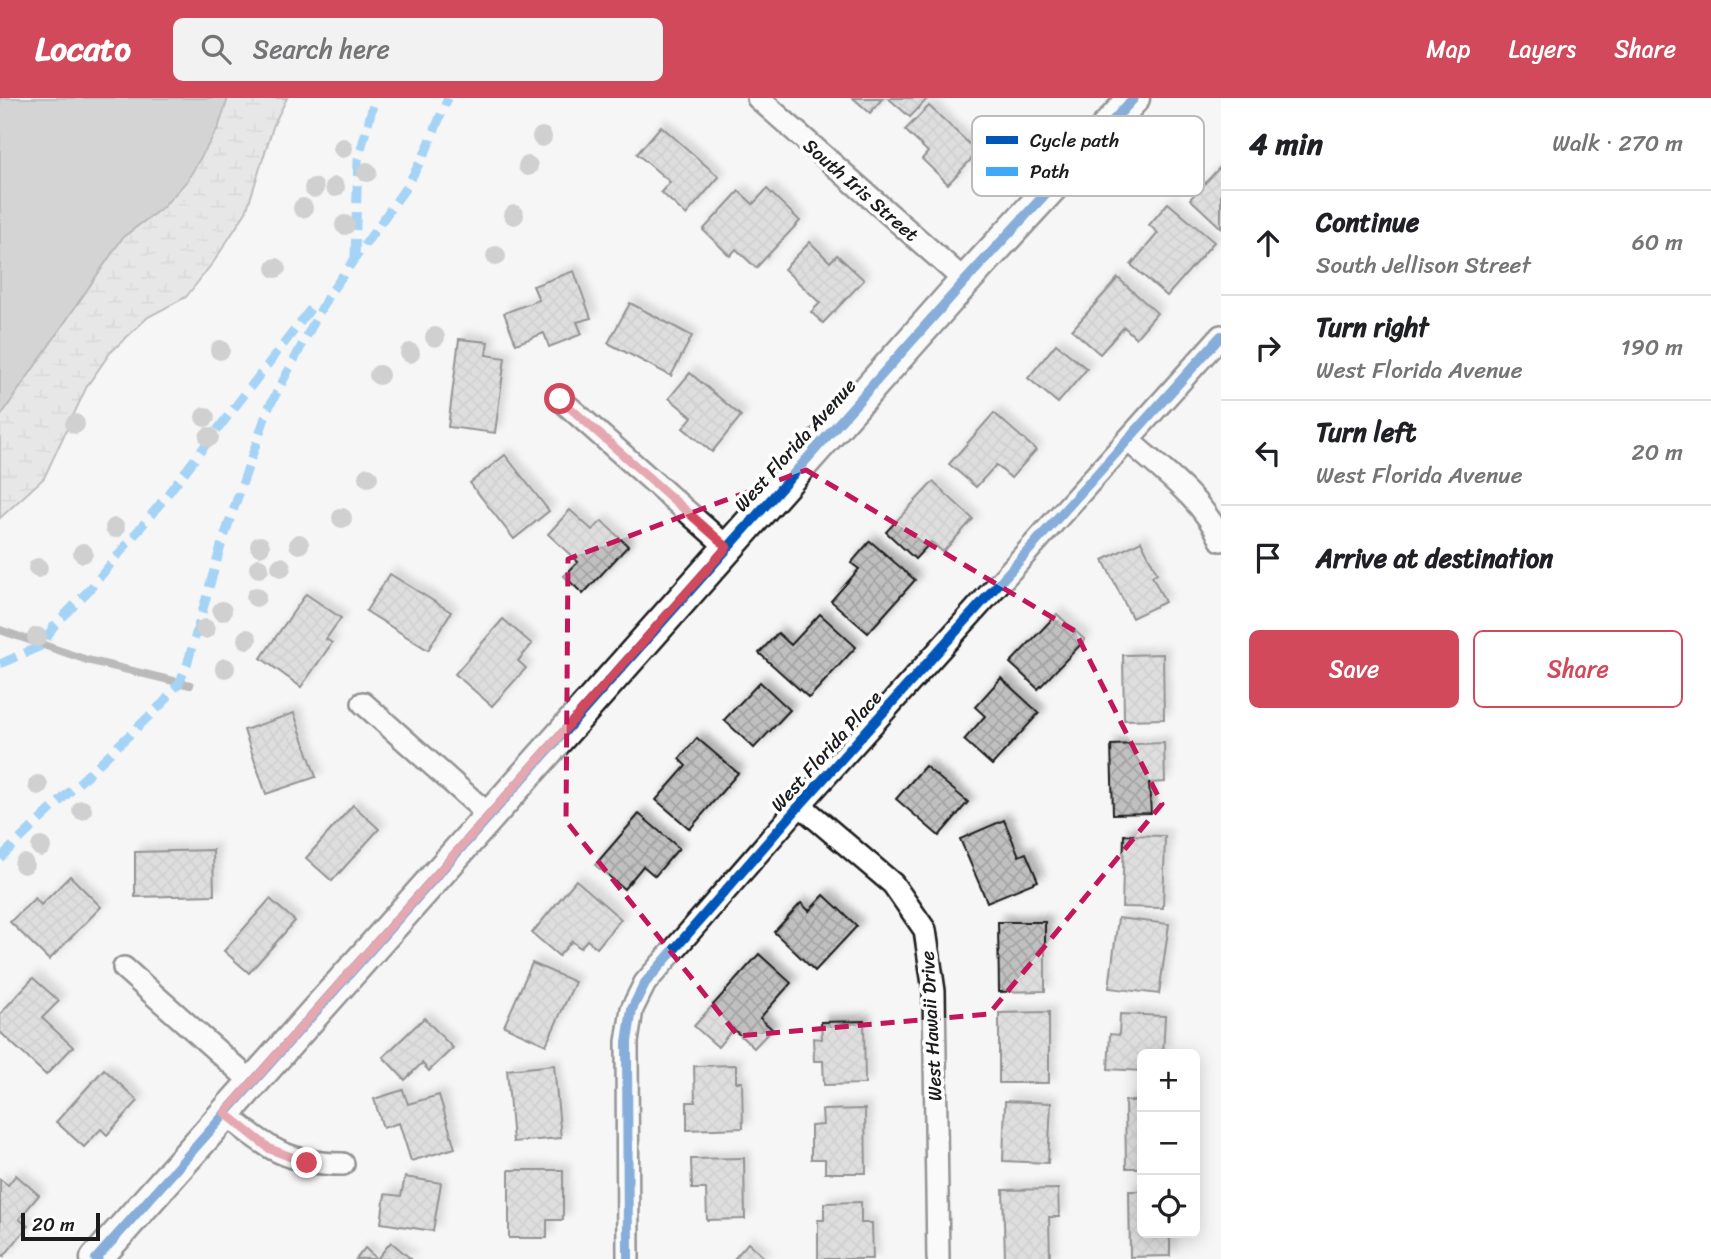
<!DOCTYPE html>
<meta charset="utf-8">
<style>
:root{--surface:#fff;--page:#f2f2f2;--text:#202124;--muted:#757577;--line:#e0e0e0;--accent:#d1495b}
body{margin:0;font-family:Sriracha,sans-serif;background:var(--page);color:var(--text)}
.controls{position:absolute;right:21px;bottom:21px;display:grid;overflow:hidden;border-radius:10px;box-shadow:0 4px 18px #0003}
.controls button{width:63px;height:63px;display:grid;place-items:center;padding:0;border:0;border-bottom:2px solid var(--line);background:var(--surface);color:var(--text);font:35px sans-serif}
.scale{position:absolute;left:21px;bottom:18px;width:79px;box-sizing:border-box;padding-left:7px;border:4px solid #1c1c1c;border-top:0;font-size:19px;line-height:24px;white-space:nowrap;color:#1c1c1c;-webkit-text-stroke:5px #fff;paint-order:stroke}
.stop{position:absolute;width:21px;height:21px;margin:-16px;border:5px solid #d1495b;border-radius:50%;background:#fff}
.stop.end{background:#d1495b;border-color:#fff;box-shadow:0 2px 7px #0008}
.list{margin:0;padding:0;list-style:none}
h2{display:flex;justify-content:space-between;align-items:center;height:91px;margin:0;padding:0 28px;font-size:30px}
h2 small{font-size:23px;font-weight:400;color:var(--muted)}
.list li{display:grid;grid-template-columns:46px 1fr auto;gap:21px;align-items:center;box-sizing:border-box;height:105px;padding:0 28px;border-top:2px solid var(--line)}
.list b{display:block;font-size:26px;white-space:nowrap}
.list p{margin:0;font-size:23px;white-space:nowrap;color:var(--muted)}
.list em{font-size:23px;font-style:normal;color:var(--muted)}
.actions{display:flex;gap:14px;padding:21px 28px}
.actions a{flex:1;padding:16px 0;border:2px solid var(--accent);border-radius:10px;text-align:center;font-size:24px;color:var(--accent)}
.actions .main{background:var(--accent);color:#fff}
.icon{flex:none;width:38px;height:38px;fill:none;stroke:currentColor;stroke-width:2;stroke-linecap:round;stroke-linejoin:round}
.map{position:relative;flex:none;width:1221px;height:1161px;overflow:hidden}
header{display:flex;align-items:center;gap:42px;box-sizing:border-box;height:98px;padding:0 35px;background:var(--accent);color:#fff}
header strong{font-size:33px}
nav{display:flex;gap:38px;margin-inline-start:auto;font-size:24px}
.search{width:490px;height:63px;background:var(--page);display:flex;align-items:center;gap:18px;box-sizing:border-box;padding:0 24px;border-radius:10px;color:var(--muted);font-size:26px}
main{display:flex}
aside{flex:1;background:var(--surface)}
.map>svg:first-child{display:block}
.wetland{fill:url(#wetland-marsh);stroke:#797979;stroke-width:2}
.water{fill:#acacac;stroke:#727272;stroke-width:2}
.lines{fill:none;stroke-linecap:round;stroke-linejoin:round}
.stream{stroke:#727272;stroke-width:8}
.building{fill:url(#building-cross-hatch);stroke:#1c1c1c;stroke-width:2;filter:url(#shadow)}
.street-casing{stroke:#1c1c1c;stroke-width:26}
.secondary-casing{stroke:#1c1c1c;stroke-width:35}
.street{stroke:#fff;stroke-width:21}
.secondary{stroke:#fff;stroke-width:30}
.quiet{stroke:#3fa9f5;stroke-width:9;stroke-dasharray:18 9;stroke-linecap:butt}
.cycleway-casing{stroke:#fff;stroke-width:15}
.cycleway{stroke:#0057b8;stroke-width:10}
.tree{fill:#a2a2a2}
.route{stroke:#d1495b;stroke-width:9}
.marked{fill:none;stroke:#c2185b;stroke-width:5;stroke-dasharray:14 9;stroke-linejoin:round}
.labels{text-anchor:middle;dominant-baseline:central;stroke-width:7;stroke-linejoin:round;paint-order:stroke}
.street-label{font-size:19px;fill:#1c1c1c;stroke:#fff}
.key{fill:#fff;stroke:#bbb;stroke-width:2}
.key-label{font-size:19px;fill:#1c1c1c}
</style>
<header>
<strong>Locato</strong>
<div class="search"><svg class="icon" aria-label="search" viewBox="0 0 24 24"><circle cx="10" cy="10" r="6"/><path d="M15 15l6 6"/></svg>Search here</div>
<nav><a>Map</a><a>Layers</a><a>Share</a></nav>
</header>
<main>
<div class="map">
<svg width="1221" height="1161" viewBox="0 0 1221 1161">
<defs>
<pattern id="wetland-marsh" width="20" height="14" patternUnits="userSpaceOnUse" patternTransform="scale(1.75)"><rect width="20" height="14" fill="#d6d6d6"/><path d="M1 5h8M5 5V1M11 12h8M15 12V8" fill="none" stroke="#b7b7b7"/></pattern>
<pattern id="building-cross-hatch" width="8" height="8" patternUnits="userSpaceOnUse" patternTransform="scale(1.75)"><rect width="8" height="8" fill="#c0c0c0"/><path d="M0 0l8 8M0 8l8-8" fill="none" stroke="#a4a4a4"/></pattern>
<filter id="shadow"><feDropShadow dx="6" dy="-6" stdDeviation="3.5" flood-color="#0004"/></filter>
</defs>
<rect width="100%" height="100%" fill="#f6f6f6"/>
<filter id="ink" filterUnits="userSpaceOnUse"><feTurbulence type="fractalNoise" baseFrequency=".0143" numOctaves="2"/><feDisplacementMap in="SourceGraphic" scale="14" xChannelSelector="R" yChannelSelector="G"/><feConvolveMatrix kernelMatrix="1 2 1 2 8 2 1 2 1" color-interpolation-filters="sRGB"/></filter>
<g filter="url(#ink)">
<path class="wetland" d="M228,0H287L274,26L246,114L215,162L186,199L148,219L110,255L87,288L44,380L0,420V319L123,139L163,109L218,30Z"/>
<path class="water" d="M0,0H228L218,30L187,83L163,109L123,139L0,319Z"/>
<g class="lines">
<path class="stream" d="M0,532L87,562L190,587"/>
</g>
<g class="building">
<path d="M853,0H883L870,15Z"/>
<path d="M888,0H928L910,19Z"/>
<path d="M929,8L978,54L948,86L922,61L928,54L905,32Z"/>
<path d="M661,28L719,79L686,117L661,94L670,84L637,56Z"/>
<path d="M1221,68V130L1190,101Z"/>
<path d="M767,91L800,123L756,170L736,151L730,158L703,132L739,93L753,106Z"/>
<path d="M1168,105L1214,144L1167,198L1131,167L1158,135L1149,127Z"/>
<path d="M810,144L830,164L837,157L864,182L823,225L811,214L820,205L784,171Z"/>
<path d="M574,173L591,220L577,224L582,236L549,249L544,235L516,246L504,215L539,202L533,188Z"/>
<path d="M1118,180L1157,215L1136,240L1124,229L1100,256L1072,232Z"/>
<path d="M630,205L692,238L671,278L608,245Z"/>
<path d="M459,241L488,244L486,257L505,260L495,335L448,329Z"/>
<path d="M1056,246L1087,271L1058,305L1028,280Z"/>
<path d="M690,275L741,318L712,354L683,330L692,319L669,300Z"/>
<path d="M994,315L1036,352L1011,380L996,367L976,389L949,366Z"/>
<path d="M505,357L549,413L514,441L470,385Z"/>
<path d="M933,384L973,421L943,454L931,444L915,461L886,434Z"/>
<path d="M570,412L592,432L602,423L628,448L583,496L564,478L578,464L548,436Z"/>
<path d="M870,443L915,482L868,535L831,503L859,471L851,465Z"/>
<path d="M1141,443L1157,475L1152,478L1165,504L1132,520L1103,462Z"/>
<path d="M390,476L451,514L428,552L366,513Z"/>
<path d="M306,496L341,520L326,541L332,545L301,589L261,560Z"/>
<path d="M820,516L856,549L809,600L759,555L778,535L791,547Z"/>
<path d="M1057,516L1085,542L1038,591L1010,565Z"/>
<path d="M503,521L532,546L518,563L526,570L492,608L455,576Z"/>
<path d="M1163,556L1164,621L1124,622L1123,557Z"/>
<path d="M1001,580L1039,615L992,667L964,642L985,618L975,609Z"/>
<path d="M760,584L790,612L754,650L724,622Z"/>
<path d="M294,615L316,679L266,696L244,632Z"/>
<path d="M697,640L738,675L690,731L656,702L686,668L679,661Z"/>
<path d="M1164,645L1165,684L1149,685L1151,715L1113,716L1111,647Z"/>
<path d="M925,668L968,704L939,738L896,701Z"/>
<path d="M353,707L379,731L332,783L306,760Z"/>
<path d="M639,716L679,750L655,778L643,768L624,791L595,767Z"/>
<path d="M1004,722L1019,758L1026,755L1038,783L987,804L960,741Z"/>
<path d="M1124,737L1165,738L1163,810L1122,809Z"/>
<path d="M213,752L214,797L135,799V754Z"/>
<path d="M70,778L101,809L49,862L10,824L35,800L41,807Z"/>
<path d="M576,782L621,821L597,850L587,842L580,850L572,843L559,858L532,835Z"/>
<path d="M824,797L857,828L815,873L774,834L801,805L809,813Z"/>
<path d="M270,801L295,823L249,875L224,853Z"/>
<path d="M1118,820L1169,826L1159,896L1109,890Z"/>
<path d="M998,824H1045V893L999,894Z"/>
<path d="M759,856L791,885L760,920L772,931L754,950L733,931L718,949L694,928Z"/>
<path d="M532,865L575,884L546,947L504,928Z"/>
<path d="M33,880L59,903L42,920L73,949L46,977L0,934V916Z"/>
<path d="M1049,914V985H999V915Z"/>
<path d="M1120,916L1165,918L1163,956H1142V973L1108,971L1110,936L1119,937Z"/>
<path d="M424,920L453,950L429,973L422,965L405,982L383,959Z"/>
<path d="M864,923L865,986L824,987L823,963H814L813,940L822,941L821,924Z"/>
<path d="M554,967L561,1040L513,1044L507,972Z"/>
<path d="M736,967V984H742L743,1030L687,1032V1004H695L694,968Z"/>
<path d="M104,971L138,1003L107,1037L101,1031L84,1049L56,1024Z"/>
<path d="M403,992L408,1006L439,997L455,1050L411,1063L399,1025L383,1030L374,1001Z"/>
<path d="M1005,1003L1051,1005L1048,1065L1003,1063Z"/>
<path d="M1125,1003H1142V1070H1126Z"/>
<path d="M865,1011L866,1075H825V1061H811V1028L823,1027L822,1012Z"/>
<path d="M744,1060L745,1121L707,1122L706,1091H692L691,1061Z"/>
<path d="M509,1072H563V1122H547V1140H509Z"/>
<path d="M16,1077L39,1097L19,1121L28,1128L4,1158L0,1155V1081L8,1087Z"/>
<path d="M405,1079L441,1085L433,1133L381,1125L385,1096L401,1098Z"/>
<path d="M1058,1091L1059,1119H1049L1050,1161H1005L1003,1092Z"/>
<path d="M1129,1093H1142V1135H1170V1158L1130,1159Z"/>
<path d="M861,1104V1125H872L873,1161H818V1122H824V1105Z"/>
<path d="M391,1144L411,1161H356L365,1150L377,1161Z"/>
<path d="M748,1145L766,1161H734Z"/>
</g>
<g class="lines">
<defs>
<g id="street">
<path d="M758,0L965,183"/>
<path d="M560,301L727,449"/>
<path d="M1128,342C1161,372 1202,400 1221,442"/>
<path d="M363,605L490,718"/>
<path d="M800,707L893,786L925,832L934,893L938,1161"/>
<path d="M124,870L252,984"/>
<path d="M225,1015C265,1050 289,1066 343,1066"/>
<path d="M628,1161L627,944L632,911L645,885L800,707L1221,238"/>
</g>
<path id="secondary" d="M96,1161L965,183L1134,0"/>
</defs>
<use href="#street" class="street-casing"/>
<use href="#secondary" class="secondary-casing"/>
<use href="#street" class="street"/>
<use href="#secondary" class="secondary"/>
<g class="quiet">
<path d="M355,159L358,62L375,0"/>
<path d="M0,566L43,547L53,529L90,491L160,406L316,204"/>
<path d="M0,760L164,604L179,585L187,567L221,448L268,311L328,198L407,88L425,55L448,0"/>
</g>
<defs>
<g id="cycleway">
<path d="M96,1161L965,183L1134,0"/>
<path d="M628,1161L627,944L632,911L645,885L800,707L1221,238"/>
</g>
</defs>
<use href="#cycleway" class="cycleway-casing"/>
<use href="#cycleway" class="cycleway"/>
</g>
<g class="tree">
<circle cx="542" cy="39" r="10"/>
<circle cx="343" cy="50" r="10"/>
<circle cx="528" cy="68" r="10"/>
<circle cx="367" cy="74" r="10"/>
<circle cx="335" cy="89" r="10"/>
<circle cx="314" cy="90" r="10"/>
<circle cx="303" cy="110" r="10"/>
<circle cx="514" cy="117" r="10"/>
<circle cx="345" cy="127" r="10"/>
<circle cx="496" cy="158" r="10"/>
<circle cx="276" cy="170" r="10"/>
<circle cx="435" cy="239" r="10"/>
<circle cx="220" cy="252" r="10"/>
<circle cx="410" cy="255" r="10"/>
<circle cx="379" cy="277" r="10"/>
<circle cx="205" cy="319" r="10"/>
<circle cx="75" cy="326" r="10"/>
<circle cx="209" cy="339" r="10"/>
<circle cx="368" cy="379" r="10"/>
<circle cx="342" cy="420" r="10"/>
<circle cx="115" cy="430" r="10"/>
<circle cx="299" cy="446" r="10"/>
<circle cx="260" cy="448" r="10"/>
<circle cx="83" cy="455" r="10"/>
<circle cx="281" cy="469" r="10"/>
<circle cx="38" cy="470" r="10"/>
<circle cx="259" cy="470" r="10"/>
<circle cx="256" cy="499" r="10"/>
<circle cx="222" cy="513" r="10"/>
<circle cx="205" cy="531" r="10"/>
<circle cx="37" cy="539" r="10"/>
<circle cx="247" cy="541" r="10"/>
<circle cx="225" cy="570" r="10"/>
<circle cx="38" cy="687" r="10"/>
<circle cx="82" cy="712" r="10"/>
<circle cx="41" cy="749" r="10"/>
<circle cx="24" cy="766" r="10"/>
</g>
</g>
<g class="lines" filter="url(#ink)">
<path class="route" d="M307,1065L270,1051L225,1015L727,449L560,301"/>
</g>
<path d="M0 0H1221V1161H0ZM806,372L1075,533L1162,706L989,916L738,938L566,723L568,461Z" fill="#f6f6f6" fill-opacity=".55" fill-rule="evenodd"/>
<path class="marked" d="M806,372L1075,533L1162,706L989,916L738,938L566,723L568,461Z"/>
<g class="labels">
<g class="street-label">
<text transform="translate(861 92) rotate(41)">South Iris Street</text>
<text transform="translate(795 347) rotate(-48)">West Florida Avenue</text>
<text transform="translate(826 653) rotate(-48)">West Florida Place</text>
<text transform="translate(931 928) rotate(-93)">West Hawaii Drive</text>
</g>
</g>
<rect x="972" y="18" width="232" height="80" rx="10" class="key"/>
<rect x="986" y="38" width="32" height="8" fill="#0057b8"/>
<rect x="986" y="69" width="32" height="9" fill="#3fa9f5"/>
<g class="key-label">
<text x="1030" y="49">Cycle path</text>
<text x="1030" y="80">Path</text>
</g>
</svg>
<div class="controls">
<button>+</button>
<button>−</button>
<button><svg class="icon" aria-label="locate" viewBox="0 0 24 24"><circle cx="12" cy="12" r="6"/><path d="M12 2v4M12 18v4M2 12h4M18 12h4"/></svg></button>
</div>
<div class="scale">20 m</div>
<div class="stop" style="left:560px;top:301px"></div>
<div class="stop end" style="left:307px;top:1065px"></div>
</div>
<aside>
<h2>4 min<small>Walk · 270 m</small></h2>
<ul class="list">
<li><svg class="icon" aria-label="ahead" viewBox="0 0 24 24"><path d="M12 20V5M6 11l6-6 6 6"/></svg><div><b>Continue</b><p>South Jellison Street</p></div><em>60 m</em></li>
<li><svg class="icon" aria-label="right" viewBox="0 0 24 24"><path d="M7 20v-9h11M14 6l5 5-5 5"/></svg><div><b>Turn right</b><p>West Florida Avenue</p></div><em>190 m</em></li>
<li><svg class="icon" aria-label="left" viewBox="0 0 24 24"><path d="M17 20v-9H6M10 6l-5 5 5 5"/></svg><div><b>Turn left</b><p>West Florida Avenue</p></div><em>20 m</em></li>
<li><svg class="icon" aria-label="arrive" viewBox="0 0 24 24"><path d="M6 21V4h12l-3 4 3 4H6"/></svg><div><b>Arrive at destination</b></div></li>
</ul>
<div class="actions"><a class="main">Save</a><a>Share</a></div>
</aside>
</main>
